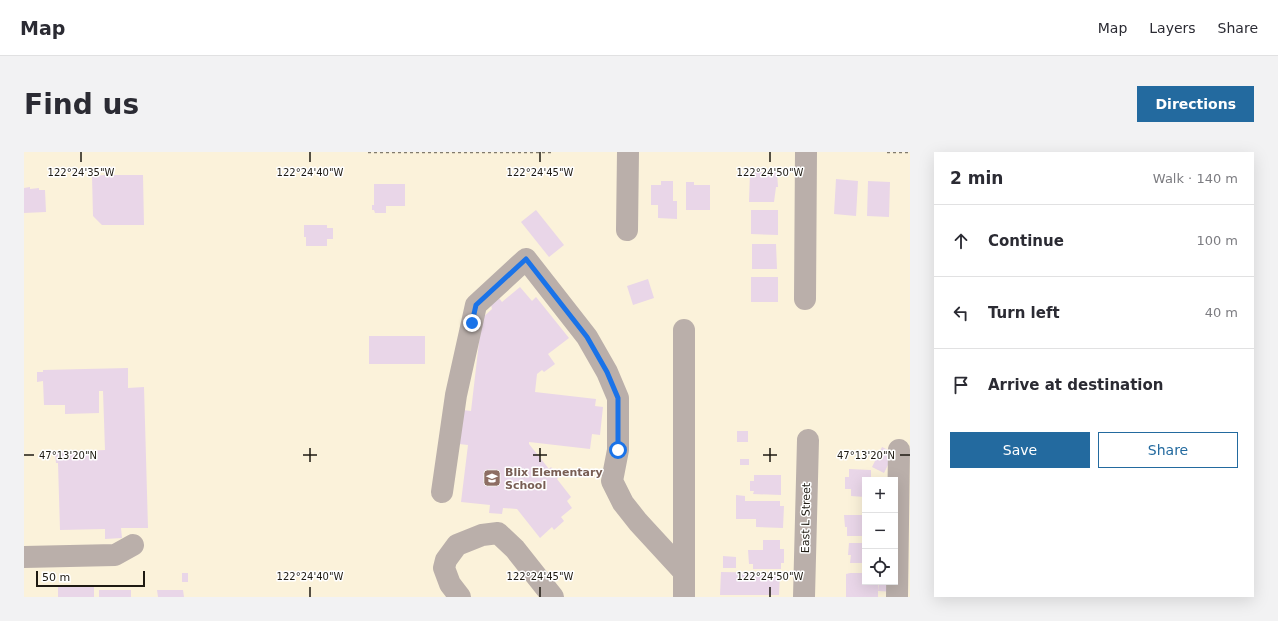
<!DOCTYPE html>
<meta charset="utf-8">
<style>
:root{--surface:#fff;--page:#f2f2f3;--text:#2b2b33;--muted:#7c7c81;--line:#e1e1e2;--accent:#236a9f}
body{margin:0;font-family:"DejaVu Sans",sans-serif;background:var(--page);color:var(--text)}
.controls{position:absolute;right:12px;bottom:12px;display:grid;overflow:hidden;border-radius:0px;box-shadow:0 4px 16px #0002}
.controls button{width:36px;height:36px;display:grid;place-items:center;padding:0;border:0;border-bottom:1px solid var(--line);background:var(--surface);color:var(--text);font:20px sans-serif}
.scale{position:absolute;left:12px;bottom:10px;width:109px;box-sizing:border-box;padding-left:4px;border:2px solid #1e1a12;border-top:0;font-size:11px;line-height:14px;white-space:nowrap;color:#1e1a12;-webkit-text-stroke:3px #fff;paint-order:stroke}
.stop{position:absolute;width:12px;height:12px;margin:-9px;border:3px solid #1a73e8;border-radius:50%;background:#fff}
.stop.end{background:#1a73e8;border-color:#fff;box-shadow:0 1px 4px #0008}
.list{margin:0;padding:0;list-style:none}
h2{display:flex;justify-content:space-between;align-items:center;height:52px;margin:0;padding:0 16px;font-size:17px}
h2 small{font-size:13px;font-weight:400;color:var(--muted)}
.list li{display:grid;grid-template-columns:26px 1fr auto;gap:12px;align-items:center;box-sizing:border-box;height:72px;padding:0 16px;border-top:1px solid var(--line)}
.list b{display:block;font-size:15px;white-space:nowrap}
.list em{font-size:13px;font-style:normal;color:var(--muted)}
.actions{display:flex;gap:8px;padding:12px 16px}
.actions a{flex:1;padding:9px 0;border:1px solid var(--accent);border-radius:0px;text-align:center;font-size:14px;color:var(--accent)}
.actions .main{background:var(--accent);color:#fff}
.icon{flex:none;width:22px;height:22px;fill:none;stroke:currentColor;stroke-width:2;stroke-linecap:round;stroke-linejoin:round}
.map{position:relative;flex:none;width:886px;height:445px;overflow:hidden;border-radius:0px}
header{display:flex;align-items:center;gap:24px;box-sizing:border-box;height:56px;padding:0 20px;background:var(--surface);border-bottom:1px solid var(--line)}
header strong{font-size:19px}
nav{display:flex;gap:22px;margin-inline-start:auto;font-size:14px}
.intro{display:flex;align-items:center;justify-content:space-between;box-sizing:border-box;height:96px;padding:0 24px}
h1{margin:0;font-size:28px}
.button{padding:10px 18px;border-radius:0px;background:var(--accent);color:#fff;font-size:14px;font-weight:700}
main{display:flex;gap:24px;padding:0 24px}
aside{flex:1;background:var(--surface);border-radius:0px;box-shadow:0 4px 16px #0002}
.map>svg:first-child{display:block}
.building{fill:#e9d6e8}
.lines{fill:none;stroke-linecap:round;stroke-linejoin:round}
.path{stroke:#827b6c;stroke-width:2.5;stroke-dasharray:3 3;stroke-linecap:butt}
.minor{stroke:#baafaa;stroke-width:22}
.route{stroke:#1a73e8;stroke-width:5}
.ticks{fill:none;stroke:#1e1a12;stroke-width:1.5}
.labels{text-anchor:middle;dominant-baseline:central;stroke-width:3;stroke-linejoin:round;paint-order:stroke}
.education-label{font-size:11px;font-weight:bold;fill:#785e54;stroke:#fff;text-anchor:start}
.street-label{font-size:11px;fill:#1e1a12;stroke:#fff}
.ticks-label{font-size:10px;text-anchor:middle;fill:#1e1a12;stroke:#fff;stroke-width:3;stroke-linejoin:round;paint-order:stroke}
</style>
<header>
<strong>Map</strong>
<nav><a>Map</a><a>Layers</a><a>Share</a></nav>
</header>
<div class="intro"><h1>Find us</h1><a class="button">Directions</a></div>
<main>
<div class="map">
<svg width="886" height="445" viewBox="0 0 886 445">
<rect width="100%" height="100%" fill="#fbf2da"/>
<g class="building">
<path d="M80,15H89V23H119L120,73H78L69,64L68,24L81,23Z"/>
<path d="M726,20H753L754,35H752L750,50H725Z"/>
<path d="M812,27L834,29L832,64L810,62Z"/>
<path d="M637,29H649V49H653V67L634,66V53H627V33H637Z"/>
<path d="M844,29L866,30L865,65L843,64Z"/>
<path d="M662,30H670V33H686V58H662Z"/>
<path d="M350,32H381V54H362V61H351L350,58H348V53H350Z"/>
<path d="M6,35V37L15,36V38H21L22,60L0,61V36Z"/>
<path d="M512,58L540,93L525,105L497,70Z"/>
<path d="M727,58H754V83L727,82Z"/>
<path d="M280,73H303V76H309V87H303V94H282V85H280Z"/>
<path d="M728,92H752L753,117H728Z"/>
<rect x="727" y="125" width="27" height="25"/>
<path d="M624,127L630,146L609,153L603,134Z"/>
<path d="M496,135L508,149L512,145L545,186L524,202L531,212L520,220L518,218L513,222L511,240L572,247L571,254L579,255L576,283L568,282L566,297L505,290V292L525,317L527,315L535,325L533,327L547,345L543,349L548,356L537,365L540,369L530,378L528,375L516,386L493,357L479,356L478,362L465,361L466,353L437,350L444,293L435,292L439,258L447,259L457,173L455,169L468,157L467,153L475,146L478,150Z"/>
<rect x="345" y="184" width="56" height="28"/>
<path d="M104,216V236L120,235L124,376H97L98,386L81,387V377L36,378L34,311H32L31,300L81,298L79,239H75V261L41,262V253H20L19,229L13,230V220H19V218Z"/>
<rect x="713" y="279" width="11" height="11"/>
<path d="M858,295L870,301L860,321L848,315Z"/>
<rect x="716" y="307" width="9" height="6"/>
<path d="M825,317L847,318V328H841V345L827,344V337H821V325H825Z"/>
<path d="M730,323H757V343L729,342L730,339H726V329H730Z"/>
<path d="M712,343L721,344V349H756V354H760L759,376L732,375V367H712Z"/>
<path d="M820,363H841V384H823V375H821Z"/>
<path d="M739,388H756V397H760V411H757V417H729V412H725L724,398H739Z"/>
<path d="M825,391H841V411H826L827,403H824Z"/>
<path d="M699,404L712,405V416H699Z"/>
<path d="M697,420L756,421L755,443H696Z"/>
<rect x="158" y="421" width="6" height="9"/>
<path d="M826,421H841V430H854V445H822V422Z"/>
<path d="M855,430H871L872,440L854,439Z"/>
<rect x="34" y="435" width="36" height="10"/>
<rect x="75" y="438" width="32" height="7"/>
<path d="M133,438H159L160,445H134Z"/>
</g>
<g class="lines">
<g class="path">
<path d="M344,0H527"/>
<path d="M863,0H886"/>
</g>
<g class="minor">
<path d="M603,78L604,0"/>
<path d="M781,147L782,0"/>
<path d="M418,340L432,243L452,153L502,107L563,185L583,220L594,246V298L588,329L599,351L614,370L660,420"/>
<path d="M0,405L91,403L109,393"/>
<path d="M436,445L426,432L420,416L422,408L433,393L458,383L474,381L491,397L529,445"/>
<path d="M660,445V178"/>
<path d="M780,445L784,288"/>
<path d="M873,445L875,298"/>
</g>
</g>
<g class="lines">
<path class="route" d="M448,171L452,153L502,107L563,185L583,220L594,246V298"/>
</g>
<path class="ticks" d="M57,0V10M286,0V10M516,0V10M746,0V10M286,296V310M516,296V310M746,296V310M0,303H10M279,303H293M509,303H523M739,303H753M876,303H886M286,435V445M516,435V445M746,435V445"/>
<defs>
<symbol id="school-square" viewBox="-11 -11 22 22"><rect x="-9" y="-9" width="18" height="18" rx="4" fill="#8d6e63" stroke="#fff"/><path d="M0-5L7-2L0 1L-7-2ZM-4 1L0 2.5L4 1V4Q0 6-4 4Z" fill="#fff"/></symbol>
</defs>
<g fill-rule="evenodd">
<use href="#school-square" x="458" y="316" width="20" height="20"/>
</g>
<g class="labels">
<g class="education-label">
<text x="481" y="320">Blix Elementary<tspan x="481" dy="13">School</tspan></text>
</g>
<g class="street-label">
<text transform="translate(782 366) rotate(-89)">East L Street</text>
</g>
</g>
<g class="ticks-label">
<text x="57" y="24">122°24'35"W</text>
<text x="286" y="24">122°24'40"W</text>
<text x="516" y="24">122°24'45"W</text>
<text x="746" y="24">122°24'50"W</text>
<text x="842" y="307">47°13'20"N</text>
<text x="44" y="307">47°13'20"N</text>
<text x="286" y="428">122°24'40"W</text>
<text x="516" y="428">122°24'45"W</text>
<text x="746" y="428">122°24'50"W</text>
</g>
</svg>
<div class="controls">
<button>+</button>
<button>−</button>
<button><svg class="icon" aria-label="locate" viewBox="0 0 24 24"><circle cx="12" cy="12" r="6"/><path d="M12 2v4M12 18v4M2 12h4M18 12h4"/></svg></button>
</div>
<div class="scale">50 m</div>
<div class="stop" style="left:594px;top:298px"></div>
<div class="stop end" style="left:448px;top:171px"></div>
</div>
<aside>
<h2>2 min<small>Walk · 140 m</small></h2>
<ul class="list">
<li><svg class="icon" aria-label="ahead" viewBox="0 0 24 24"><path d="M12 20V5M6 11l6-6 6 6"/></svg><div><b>Continue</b></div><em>100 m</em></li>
<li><svg class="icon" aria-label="left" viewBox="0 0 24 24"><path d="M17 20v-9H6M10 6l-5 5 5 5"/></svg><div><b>Turn left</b></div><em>40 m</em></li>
<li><svg class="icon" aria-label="arrive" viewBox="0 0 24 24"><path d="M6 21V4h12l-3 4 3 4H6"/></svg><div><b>Arrive at destination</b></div></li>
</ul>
<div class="actions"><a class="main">Save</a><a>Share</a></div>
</aside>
</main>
